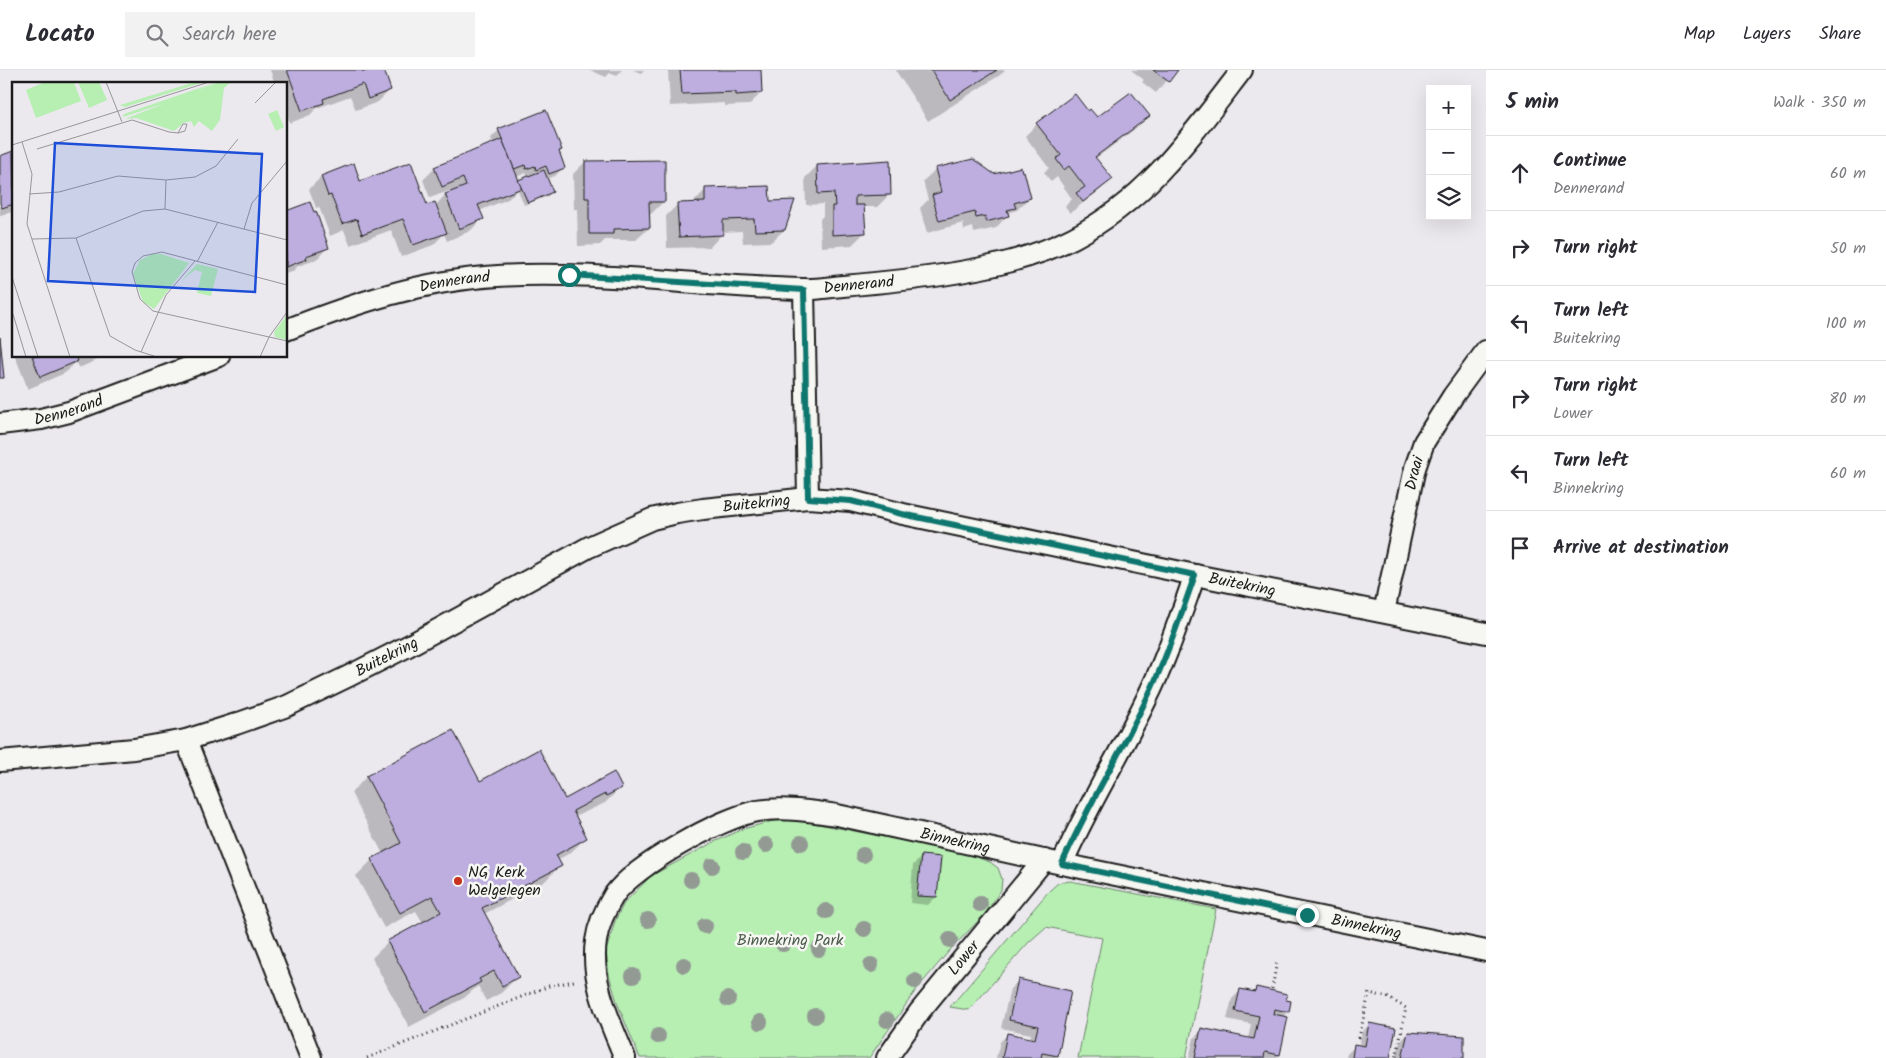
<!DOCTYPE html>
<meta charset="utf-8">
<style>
:root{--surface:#fff;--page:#f2f2f3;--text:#2b2b33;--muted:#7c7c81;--line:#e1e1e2}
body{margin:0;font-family:Kalam,sans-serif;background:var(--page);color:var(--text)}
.controls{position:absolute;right:15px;top:15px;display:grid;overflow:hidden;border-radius:0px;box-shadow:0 5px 20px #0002}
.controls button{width:45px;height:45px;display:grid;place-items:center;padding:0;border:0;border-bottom:1px solid var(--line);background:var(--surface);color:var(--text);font:25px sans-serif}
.stop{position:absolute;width:15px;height:15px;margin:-11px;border:4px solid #0f766e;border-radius:50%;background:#fff}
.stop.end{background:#0f766e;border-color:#fff;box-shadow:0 1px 5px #0008}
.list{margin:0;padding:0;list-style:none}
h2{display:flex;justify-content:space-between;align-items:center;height:65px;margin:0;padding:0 20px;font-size:21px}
h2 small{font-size:16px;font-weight:400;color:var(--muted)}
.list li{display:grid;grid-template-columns:32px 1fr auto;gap:15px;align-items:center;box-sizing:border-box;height:75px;padding:0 20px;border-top:1px solid var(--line)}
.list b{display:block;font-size:19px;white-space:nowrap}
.list p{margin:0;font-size:16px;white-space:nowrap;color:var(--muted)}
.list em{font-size:16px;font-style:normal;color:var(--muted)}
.icon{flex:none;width:28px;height:28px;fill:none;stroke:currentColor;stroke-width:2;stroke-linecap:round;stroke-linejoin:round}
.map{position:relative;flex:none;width:1486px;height:988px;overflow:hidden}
header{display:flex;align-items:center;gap:30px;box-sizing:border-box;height:70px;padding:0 25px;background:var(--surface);border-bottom:1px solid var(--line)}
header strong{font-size:24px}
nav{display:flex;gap:28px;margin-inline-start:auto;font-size:18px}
.search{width:350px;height:45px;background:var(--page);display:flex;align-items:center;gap:12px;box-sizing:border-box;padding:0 18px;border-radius:0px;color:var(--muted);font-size:19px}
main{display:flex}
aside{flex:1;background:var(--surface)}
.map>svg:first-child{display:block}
.green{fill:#b7efb3;stroke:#6a8668}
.shadow{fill:#0003;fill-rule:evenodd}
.building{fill:#bdaedf;stroke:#1c1c1c}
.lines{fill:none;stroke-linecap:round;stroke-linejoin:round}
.minor-casing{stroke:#1c1c1c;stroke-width:24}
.path{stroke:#1c1c1c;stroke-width:3;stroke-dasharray:1 4;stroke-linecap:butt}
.minor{stroke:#f6f6f2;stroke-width:20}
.tree{fill:#929a93}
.route{stroke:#0f766e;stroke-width:6}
.poi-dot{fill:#c8321e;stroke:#f6f6f2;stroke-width:2}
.labels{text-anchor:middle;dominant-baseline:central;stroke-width:5;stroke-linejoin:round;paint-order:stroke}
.street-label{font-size:16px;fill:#1c1c1c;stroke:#f6f6f2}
.poi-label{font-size:16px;fill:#1c1c1c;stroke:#f6f6f2;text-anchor:start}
.park-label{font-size:16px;fill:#4a5b49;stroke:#f6f6f2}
.inset-road{fill:none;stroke:#98969a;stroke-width:1}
.view{fill:#1d4ed8;fill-opacity:0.15;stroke:#1d4ed8;stroke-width:2.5}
.inset-edge{fill:none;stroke:#1c1c1c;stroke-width:2.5}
</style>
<header>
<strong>Locato</strong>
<div class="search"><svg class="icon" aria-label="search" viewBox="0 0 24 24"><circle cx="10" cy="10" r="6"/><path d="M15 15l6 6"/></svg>Search here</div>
<nav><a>Map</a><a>Layers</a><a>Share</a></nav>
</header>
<main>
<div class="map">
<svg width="1486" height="988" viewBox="0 0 1486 988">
<rect width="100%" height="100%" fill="#ebe8ee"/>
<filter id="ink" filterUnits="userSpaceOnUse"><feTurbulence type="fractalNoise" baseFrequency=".02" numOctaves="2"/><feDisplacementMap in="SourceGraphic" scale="10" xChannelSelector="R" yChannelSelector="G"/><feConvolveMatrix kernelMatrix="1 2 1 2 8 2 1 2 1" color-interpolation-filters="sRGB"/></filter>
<g filter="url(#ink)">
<g class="green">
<path d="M798,750L946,779L976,787L990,792L998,798L1002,809L1001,820L984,845L950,880L916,920L869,988H640L618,935L609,905L606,881L615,851L624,833L651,806L714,772L743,759L773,751Z"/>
<path d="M1070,811L1216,839L1186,988H1078L1102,868L1046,857L1029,872L969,940L950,937L1049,821L1058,813Z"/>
</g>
<g class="shadow">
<path d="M270,0H361L362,4L374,0H382L390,20L378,32L356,40L350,26L317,38L310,45L290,53L286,43V14H275Z"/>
<path d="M590,0H622L617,5L610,3L606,7Z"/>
<path d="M633,0H644L641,3Z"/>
<path d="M668,0H760L761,23L749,35L724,36V33L670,36Z"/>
<path d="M897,0H1005L1000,5L928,51L896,1Z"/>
<path d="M1131,0H1176L1156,23L1142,12L1144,10Z"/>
<path d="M1088,43L1096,49L1148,46L1136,58L1095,89L1111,109L1099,121L1070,143L1065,136L1072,129L1057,107L1051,112L1044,102L1049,98L1025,66L1037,54Z"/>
<path d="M499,60L560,80L558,82L564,97L555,106L546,109L551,122L548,126L524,135L518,120L508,129L479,141L482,149L470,161L447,171L444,164L433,175L401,187L391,160L350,175L344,160L330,166L319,137L316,138L309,119L321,107L360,112L426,137L435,136L445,125L452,122L451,120L430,128L423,110L435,98L493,74L491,68ZM526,103L528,107L518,111L516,107Z"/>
<path d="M12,83L14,141L0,146V88Z"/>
<path d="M585,92L664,131L651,144H648L649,158L636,170H605L600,175L578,176L577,139H574L573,104Z"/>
<path d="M817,96L890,124L877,137H863L864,163L852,175L821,177L820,149L823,146V134L806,135L805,108Z"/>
<path d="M936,99L993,105L1021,103L1029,128L1017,140L1010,142L996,158L974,163L973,157L964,160L963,153L927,163L920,138L928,130L923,111Z"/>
<path d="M706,119L769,133L784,160L771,172L743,173L742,161L722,162V164L710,177L667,178L666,146L678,134L693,133Z"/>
<path d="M286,142L328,177L316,190L298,196L293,201L286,203Z"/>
<path d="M15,286H106L79,298L76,292L65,303L28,319Z"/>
<path d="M453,661L480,712L565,730L621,717L605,733L574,747L586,768L570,783L557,790L560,796L544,812L484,844L517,907L501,923L486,931L478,916L464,928L409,957L372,888L388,872L423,853L416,841L384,858L356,806L372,790L383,784L351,723L366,707Z"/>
<path d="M921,787L936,827L928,835L910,833L913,795Z"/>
<path d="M1018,911L1056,986L1054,988H996L1000,972L1008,964L1030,969L1031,964L1001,958L1010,919Z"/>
<path d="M1257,918L1284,931L1288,942L1282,947L1279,985L1276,988H1189L1194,968L1202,960L1248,969L1251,954L1227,949L1232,929L1240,921L1252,923Z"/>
<path d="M1370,954L1389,988H1346L1347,984L1355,976H1359L1362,962Z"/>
<path d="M1408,964L1462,988H1396L1400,972Z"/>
</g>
<g class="building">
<path d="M287,0H362L363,2L370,0H384L391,20L368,29L363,14L323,29L324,33L302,41Z"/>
<path d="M680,0H761L762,23L736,25V22L682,24Z"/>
<path d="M931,0H997L950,30Z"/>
<path d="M1153,0H1178L1169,12Z"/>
<path d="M1131,22L1150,46L1095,87L1113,109L1083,132L1076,123L1085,117L1069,96L1064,100L1056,89L1061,85L1036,53L1075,24L1088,41L1090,39L1097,47Z"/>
<path d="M546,40L562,80L559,81L565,98L549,104L546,96L536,100L535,96L526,99L525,95L514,99L498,59Z"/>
<path d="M502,69L522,118L478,135L484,149L459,159L445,124L466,116L463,108L442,117L434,97Z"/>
<path d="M13,81L14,134L2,138L0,133V86Z"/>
<path d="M973,89L994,104L1021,97L1022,102L1024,101L1031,128L1014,133L1016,138L1007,140L1009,146L986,152L985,146L976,148L975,142L939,151L932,125L941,122L935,98Z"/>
<path d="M665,90V132H649L650,158L613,159V164H589V128H585V91Z"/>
<path d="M890,90L891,125L855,126V135H864L866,163L832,165V136H835L834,123L818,124L817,95Z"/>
<path d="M411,92L427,135L435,132L447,163L413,175L403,149L362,164L357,149L342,154L331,125L328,126L321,106L354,93L360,111Z"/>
<path d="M544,100L553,122L528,133L518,110Z"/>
<path d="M769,116L770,131L795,130L785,160L755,161L754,149L723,150V165L679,167L677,133L705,132V118Z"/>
<path d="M310,132L314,142L316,141L329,178L306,186L307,189L286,197V141Z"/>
<path d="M0,267L4,308H0Z"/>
<path d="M32,286H76L78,291L40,307Z"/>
<path d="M453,660L480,711L539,679L565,729L614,702L622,718L606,726L605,724L573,741L587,768L556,785L562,796L482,838L519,907L502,916L494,901L479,909L481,912L425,942L387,871L441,842L432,826L400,843L371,789L401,773L366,706Z"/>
<path d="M921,785L941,787L937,827L917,826Z"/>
<path d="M1018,909L1071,921L1058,986L1042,983L1041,988H1002L1007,963L1035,969L1038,956L1009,950Z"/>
<path d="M1256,917L1287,924L1286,930L1291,931L1289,942L1274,939L1273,944L1288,947L1280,985L1265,982L1264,988H1195L1201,958L1254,969L1259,946L1235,941L1240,919L1255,922Z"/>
<path d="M1369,953L1396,958L1390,988H1352L1354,974L1365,976Z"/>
<path d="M1408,962L1464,966V988H1402Z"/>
</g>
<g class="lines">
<defs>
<g id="minor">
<path d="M804,219L808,428"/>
<path id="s1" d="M286,260C355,233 424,210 498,206C600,200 700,217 802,219C815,220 830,217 843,216C876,213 909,210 942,205C987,198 1032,189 1073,168C1147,130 1192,65 1242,0"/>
<path id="s2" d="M0,354L41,349L69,342L219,286"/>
<path id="s3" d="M1384,542L1415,398L1424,372L1453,326L1486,281"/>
<path d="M186,670L311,988"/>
<path id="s4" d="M0,691L134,679L186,670L236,654L287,636L349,606L408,576L589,477L652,449L677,443L703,439L808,428L851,431L903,444L1195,505L1486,563"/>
<path d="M1062,794C1086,738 1119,686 1146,630C1166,590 1180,547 1195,505"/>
<path id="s5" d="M625,988C610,951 590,912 596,871C598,856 606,838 614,825C635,795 721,748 757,741C783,737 811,741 837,745L1062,794L1486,881"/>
<path id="s6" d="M887,988L920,941L1044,790"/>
</g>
</defs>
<use href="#minor" class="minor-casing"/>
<g class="path">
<path d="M1272,919L1277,891"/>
<path d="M1359,968L1369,923L1387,927L1406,938L1396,988"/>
<path d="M367,988L549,916L574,911"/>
</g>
<use href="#minor" class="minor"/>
</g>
<g class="tree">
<circle cx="801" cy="773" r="8"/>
<circle cx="766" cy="775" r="8"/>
<circle cx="743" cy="782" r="8"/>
<circle cx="863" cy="785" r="8"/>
<circle cx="712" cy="796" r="8"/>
<circle cx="691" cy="810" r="8"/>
<circle cx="980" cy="834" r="8"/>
<circle cx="826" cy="841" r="8"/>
<circle cx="648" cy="850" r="8"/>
<circle cx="705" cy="856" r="8"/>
<circle cx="864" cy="859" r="8"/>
<circle cx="950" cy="870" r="8"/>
<circle cx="783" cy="874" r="8"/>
<circle cx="819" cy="879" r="8"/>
<circle cx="684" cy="895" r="8"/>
<circle cx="871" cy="895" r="8"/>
<circle cx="633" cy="906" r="8"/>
<circle cx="915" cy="911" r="8"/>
<circle cx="728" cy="929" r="8"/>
<circle cx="815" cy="946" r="8"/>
<circle cx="887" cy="950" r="8"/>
<circle cx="760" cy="952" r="8"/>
<circle cx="658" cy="966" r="8"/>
</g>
</g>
<g class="lines" filter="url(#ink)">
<path class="route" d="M569,205L804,220L808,428L851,431L902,444L1195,505C1180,547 1166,590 1146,630C1119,686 1086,738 1062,794L1307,845"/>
</g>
<circle class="poi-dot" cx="458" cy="811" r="5"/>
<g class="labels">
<g class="street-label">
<text stroke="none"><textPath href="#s1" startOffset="176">Dennerand</textPath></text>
<text stroke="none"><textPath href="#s1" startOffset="581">Dennerand</textPath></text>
<text stroke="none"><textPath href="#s2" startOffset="70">Dennerand</textPath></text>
<text stroke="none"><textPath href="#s3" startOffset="142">Draai</textPath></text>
<text stroke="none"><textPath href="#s4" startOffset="810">Buitekring</textPath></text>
<text stroke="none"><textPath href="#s4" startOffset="1305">Buitekring</textPath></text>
<text stroke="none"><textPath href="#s4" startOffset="405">Buitekring</textPath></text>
<text stroke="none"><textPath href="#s5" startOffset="541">Binnekring</textPath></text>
<text stroke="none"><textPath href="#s5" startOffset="961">Binnekring</textPath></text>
<text stroke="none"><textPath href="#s6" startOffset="126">Lower</textPath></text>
</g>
<g class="poi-label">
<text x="468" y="802">NG Kerk<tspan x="468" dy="18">Welgelegen</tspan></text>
</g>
<g class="park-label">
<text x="790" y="870">Binnekring Park</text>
</g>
</g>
<g transform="translate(12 12)">
<rect width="275" height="275" fill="#ebe8ee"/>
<path d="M33,0H62L69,19L24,36L14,8ZM87,0L95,18L77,26L66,0ZM183,0H192L113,25L108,23ZM205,0L163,18L111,35L112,32ZM207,0H219L212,6L208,38L200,49L187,39L182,45L179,39L172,41L162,49L124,36L113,37ZM265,28L272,45L264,49L256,32ZM141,172H149L177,181L142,227L131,220L121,192L128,178ZM185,182L206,187L199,214L185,211L190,190L183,188L169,199ZM275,233V258L263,255L262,250Z" fill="#b7efb3"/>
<path class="inset-road" d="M94,0L110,40M243,21L264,0M10,60L20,92L15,142L58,275M0,63L197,0M25,67L120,38L157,50L166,51L173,49L175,42H171L166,51M17,112L47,110L106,94L154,98L183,95L204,84L226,57M153,127L154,98M232,147L240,121L275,79M64,156L98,254L123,268L145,275M20,157L64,156L131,129L153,127L275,158M185,180L206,140M0,195L26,275M275,203L150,170L131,174L123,181L120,190L128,217L141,229L275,259M0,229L14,275M129,270L154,213L183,179M248,275L257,255L275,230"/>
<path class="view" d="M43,61L250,72L243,210L36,199Z"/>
<rect width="275" height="275" class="inset-edge"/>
</g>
</svg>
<div class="controls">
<button>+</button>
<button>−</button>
<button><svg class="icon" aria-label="layers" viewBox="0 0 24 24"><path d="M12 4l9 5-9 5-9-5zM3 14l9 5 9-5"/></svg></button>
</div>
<div class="stop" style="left:569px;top:205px"></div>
<div class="stop end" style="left:1307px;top:845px"></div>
</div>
<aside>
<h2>5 min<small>Walk · 350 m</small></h2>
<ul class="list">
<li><svg class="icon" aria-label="ahead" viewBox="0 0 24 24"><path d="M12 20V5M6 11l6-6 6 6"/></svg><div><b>Continue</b><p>Dennerand</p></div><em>60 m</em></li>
<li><svg class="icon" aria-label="right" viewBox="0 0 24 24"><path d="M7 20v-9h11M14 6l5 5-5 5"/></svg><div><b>Turn right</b></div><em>50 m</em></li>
<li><svg class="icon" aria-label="left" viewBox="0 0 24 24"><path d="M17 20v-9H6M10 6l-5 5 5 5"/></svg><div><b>Turn left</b><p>Buitekring</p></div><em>100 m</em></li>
<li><svg class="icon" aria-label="right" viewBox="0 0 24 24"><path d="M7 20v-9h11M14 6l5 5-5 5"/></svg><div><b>Turn right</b><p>Lower</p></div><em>80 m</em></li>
<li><svg class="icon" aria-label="left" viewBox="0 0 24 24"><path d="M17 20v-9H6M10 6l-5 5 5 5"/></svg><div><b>Turn left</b><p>Binnekring</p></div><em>60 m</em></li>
<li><svg class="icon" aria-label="arrive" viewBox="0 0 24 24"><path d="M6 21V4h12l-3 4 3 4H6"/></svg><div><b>Arrive at destination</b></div></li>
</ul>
</aside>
</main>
